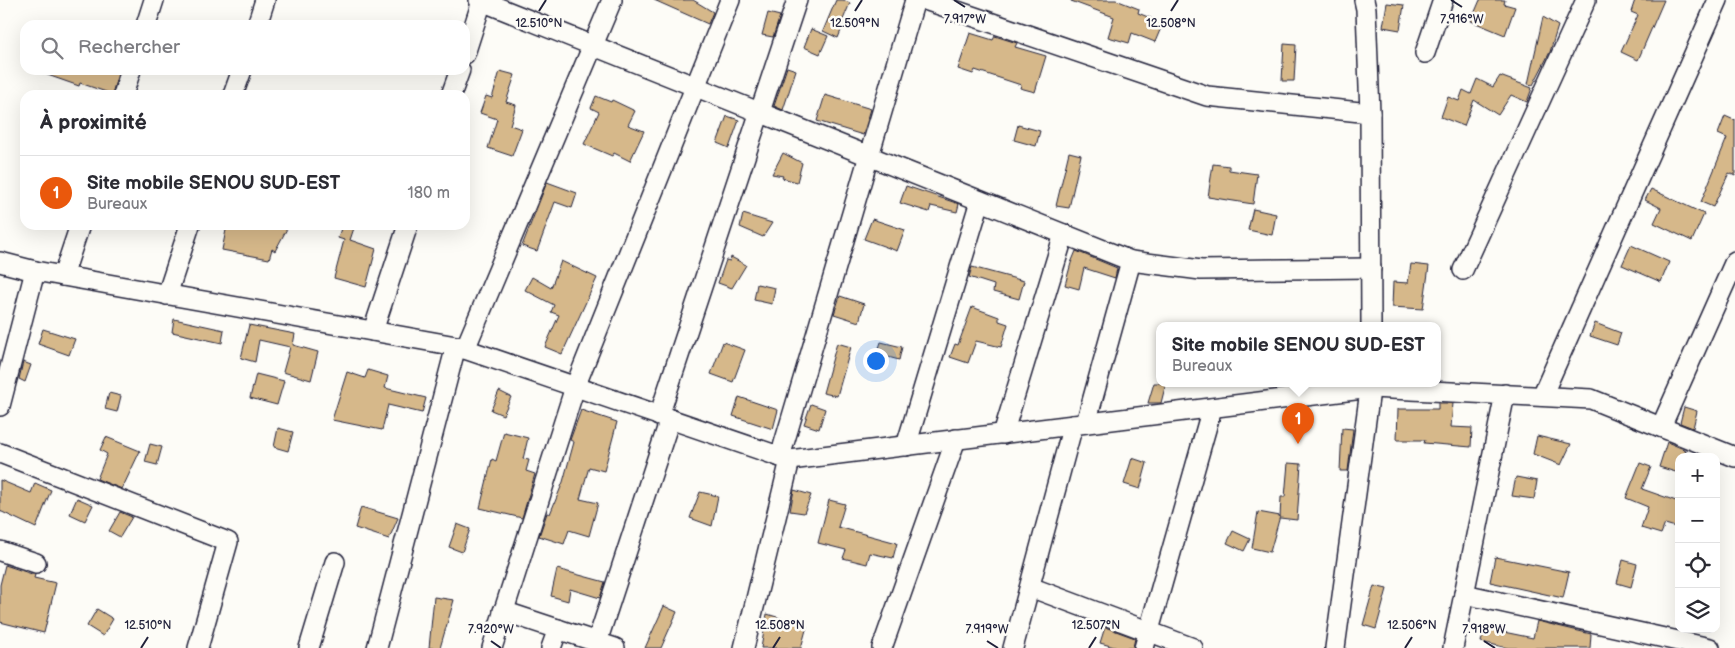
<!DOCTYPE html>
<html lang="fr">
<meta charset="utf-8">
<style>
:root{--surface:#fff;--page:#f2f2f3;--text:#2b2b33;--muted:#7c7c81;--line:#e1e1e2;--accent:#ea580c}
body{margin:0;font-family:"Balsamiq Sans",sans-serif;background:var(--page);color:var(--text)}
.controls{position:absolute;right:15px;bottom:15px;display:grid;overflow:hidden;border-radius:10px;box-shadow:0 5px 20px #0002}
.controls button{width:45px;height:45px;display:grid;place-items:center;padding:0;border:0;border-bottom:1px solid var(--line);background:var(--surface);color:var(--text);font:25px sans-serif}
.you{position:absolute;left:875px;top:360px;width:18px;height:18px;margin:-12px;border:4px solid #fff;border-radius:50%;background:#1a73e8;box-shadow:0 0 0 8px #1a73e833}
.badge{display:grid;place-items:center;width:32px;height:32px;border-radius:50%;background:var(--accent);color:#fff;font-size:16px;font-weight:700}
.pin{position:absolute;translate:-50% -41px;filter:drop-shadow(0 1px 2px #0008)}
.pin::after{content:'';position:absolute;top:26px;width:18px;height:15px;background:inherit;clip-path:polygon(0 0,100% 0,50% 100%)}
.popup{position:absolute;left:1156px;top:322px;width:285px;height:65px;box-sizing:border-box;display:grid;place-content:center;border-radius:10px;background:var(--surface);filter:drop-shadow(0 1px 4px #0005);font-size:16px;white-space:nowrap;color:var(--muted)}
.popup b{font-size:19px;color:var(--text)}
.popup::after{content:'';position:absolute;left:50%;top:100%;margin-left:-10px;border:10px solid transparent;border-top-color:var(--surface)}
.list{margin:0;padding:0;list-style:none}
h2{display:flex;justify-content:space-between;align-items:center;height:65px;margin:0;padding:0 20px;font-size:21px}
h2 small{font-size:16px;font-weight:400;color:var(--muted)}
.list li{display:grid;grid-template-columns:32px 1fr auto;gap:15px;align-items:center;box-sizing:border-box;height:75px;padding:0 20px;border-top:1px solid var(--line)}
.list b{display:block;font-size:19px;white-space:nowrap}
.list p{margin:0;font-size:16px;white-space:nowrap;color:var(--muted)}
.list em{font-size:16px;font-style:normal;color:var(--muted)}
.icon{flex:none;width:28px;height:28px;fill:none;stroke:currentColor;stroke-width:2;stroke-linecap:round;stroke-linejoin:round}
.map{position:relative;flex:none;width:1735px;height:648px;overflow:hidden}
.search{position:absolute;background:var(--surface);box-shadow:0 5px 20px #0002;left:20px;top:20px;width:450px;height:55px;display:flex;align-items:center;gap:12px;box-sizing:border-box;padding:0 18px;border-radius:15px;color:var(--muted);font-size:19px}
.panel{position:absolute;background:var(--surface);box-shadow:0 5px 20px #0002;left:20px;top:90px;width:450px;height:140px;border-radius:15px}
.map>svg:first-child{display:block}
.building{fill:#d6b88a;stroke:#22223b}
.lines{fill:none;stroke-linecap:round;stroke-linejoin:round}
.minor-casing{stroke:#22223b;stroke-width:22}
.minor{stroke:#fdfcf7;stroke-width:19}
.ticks{fill:none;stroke:#22223b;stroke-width:2}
.ticks-label{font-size:12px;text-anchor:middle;fill:#22223b;stroke:#fdfcf7;stroke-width:5;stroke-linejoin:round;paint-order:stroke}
</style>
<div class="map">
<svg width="1735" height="648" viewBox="0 0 1735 648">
<rect width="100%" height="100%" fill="#fdfcf7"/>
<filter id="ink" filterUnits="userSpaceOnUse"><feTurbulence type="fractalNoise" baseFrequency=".02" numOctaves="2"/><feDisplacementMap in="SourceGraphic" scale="10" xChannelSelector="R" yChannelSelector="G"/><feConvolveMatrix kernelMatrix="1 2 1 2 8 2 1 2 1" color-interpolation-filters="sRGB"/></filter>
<g filter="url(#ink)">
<g class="building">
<path d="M654,0H693L713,12L708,24Z"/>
<path d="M836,0H843L850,3L842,22L844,23L838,38L823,31Z"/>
<path d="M1071,0H1116L1139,9L1138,13L1163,23L1155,42L1132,33L1129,43L1108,37L1114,17L1071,1Z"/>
<path d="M1480,0H1505L1504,4L1515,7L1505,35L1471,21Z"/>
<path d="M1635,0H1664L1638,60L1621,52L1638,15L1631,12Z"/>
<path d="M1387,3L1404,5L1400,30L1383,27Z"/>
<path d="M768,13L780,16L773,37L762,35Z"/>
<path d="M1543,17L1558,26L1550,52L1533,85L1528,84Z"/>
<path d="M811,29L828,36L820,54L804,47Z"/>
<path d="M970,33L993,40L995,36L1017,43L1015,47L1046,56L1035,92L1020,88L1021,85L975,70L973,74L958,69Z"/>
<path d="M1284,44L1296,45L1294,81H1282Z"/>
<path d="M787,67L796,70L783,110L774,106Z"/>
<path d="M39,70H119L112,94L80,83L79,86L39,72Z"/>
<path d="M500,71L515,75L506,102L516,105L510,125L522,129L512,156L488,148L497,119L480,113L486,96L492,98Z"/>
<path d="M1500,76L1532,88L1527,102L1511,95L1498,115L1474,100L1464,126L1441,117L1448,97L1459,101L1463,90L1471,94L1477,79L1493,87Z"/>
<path d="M825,95L871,109L863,135L817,121Z"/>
<path d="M596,96L611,102L612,100L635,111L628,125L644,131L630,161L614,153L612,156L584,144L599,112L591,108Z"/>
<path d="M727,116L739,120L729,148L717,143Z"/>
<path d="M1725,116L1734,120L1735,119V176L1729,173L1713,207L1701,202L1727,138L1718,134Z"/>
<path d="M1018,125L1040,131L1036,146L1014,140Z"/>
<path d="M1069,152L1081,155L1069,208L1056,206Z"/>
<path d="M783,153L802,163L797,182L782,178L783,176L772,174Z"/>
<path d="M1213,164L1229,166V170L1257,174L1253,204L1208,197Z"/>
<path d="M547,182L577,193L572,208L555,202L537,251L522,246Z"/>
<path d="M906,186L959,204L957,212L931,206L929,212L900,203Z"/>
<path d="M1651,189L1704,214L1692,241L1654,223L1661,208L1645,200Z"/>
<path d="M1253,209L1276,214L1272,235L1248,230Z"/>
<path d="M743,214L772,223L763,237L740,227Z"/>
<path d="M872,219L905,230L897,251L864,239Z"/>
<path d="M227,225H289L275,251L272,249L269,259L222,250Z"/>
<path d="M342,225H355L350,240L376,249L366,287L334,278L344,240L338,238Z"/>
<path d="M1631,245L1669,262L1661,282L1622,265Z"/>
<path d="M1076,251L1117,268L1115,278L1084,268L1079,289L1065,285L1071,263Z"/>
<path d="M731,257L746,265L732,288L718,283L726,260L730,261Z"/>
<path d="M561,261L597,278L562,354L545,347L559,315L551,312L554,305L525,290L532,277L551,288Z"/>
<path d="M1411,264L1429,266L1423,309L1392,307L1393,282L1408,283Z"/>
<path d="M972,267L1024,281L1019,299L993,292L994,285L969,277Z"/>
<path d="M757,284L775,288L772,304L754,300Z"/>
<path d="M840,296L864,304L859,322L834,314Z"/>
<path d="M972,307L999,317V321L1008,324L1001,347L976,341L968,363L950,357L955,344L958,345Z"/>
<path d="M174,319L224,330L222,343L172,332Z"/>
<path d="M1595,323L1621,333L1617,345L1590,336Z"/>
<path d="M249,325L295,334L293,345L318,352L311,380L283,372L290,347L259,340L255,362L241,358Z"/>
<path d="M43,329L75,339L69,355L38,344Z"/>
<path d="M723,342L745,350L733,382L711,374Z"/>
<path d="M881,342L902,347L899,360L877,354Z"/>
<path d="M837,343L851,347L837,396L823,393Z"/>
<path d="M23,362L31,365L25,382L19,379Z"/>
<path d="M368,370L388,376L385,388L426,398L422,413L388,405L382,430L332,420L347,372L365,378Z"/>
<path d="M256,374L284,381L277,405L250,398Z"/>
<path d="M1154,383H1166L1161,403H1148Z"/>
<path d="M499,391L511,397L503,415L491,410Z"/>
<path d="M109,393L121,396L117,412L105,409Z"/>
<path d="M739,397L778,410L773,429L733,416Z"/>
<path d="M1438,403H1453L1451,427L1472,428L1471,447L1424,443L1425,440H1397L1398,409H1438Z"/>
<path d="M811,404L825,409L819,429L804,424Z"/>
<path d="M1684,407L1697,411L1693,428L1680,423Z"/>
<path d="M581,410L617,422L604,471L589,467L580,499L598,503L589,536L569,530L564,544L539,536L547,513L550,514L563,482L574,442L570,440Z"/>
<path d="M278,428L293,432L288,451L274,447Z"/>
<path d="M1342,428L1353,429L1348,471H1340Z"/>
<path d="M504,432L528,438L523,459L529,460L526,471L535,474L522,518L480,508L492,459L496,461Z"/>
<path d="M1537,436L1571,444L1561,465L1533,454Z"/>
<path d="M106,437L140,451L122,489L97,479L107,454L100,450Z"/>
<path d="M1667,442L1686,450L1684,457H1679V473L1659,467Z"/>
<path d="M150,444L162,447L157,465L145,462Z"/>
<path d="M1132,458L1147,463L1140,489L1124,484Z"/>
<path d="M1288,463L1301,464L1297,520L1280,518L1281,497H1285Z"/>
<path d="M1640,463L1651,467L1642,489L1679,502V528L1665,524L1661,534L1641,528L1648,507L1626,498Z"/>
<path d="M1516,477L1537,481L1534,499L1512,496Z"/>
<path d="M0,480L31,493L35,483L51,490L36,528L0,511Z"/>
<path d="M794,490L811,495L804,513L790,511Z"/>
<path d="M700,492L718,496L712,526L690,518Z"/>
<path d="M77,498L93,505L85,521L70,514Z"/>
<path d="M829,500L845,504L838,527L897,543L893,558L870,553L867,564L843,558L846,550L818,543Z"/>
<path d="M361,507L398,518L389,539L355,528Z"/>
<path d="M120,512L132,517L120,537L109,531Z"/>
<path d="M1258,512L1280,516L1270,552L1252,548Z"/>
<path d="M457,524L470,529L462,552L449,547Z"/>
<path d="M1233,531L1250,539L1244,551L1227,543Z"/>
<path d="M1495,557L1569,572L1563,598L1490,582Z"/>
<path d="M1623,560L1637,564L1631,587L1617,583Z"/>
<path d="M5,565L35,575L34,578L56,583L44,633L0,622V585Z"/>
<path d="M557,569L605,582L600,598L570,589L568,601L551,596Z"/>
<path d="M1374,586L1387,589L1376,629L1363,625Z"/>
<path d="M434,597L454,600L440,648H429Z"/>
<path d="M664,606L677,612L661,648H645Z"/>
<path d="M97,609L113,619L103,636L87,626Z"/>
<path d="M767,614L807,626L801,648H761Z"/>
<path d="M1537,621L1591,634L1590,648H1508L1481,642L1484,628L1533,638Z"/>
<path d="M1105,627L1135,638L1133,648H1118L1100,643Z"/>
</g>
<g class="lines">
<defs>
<g id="minor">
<path d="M479,0L1131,261L1201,270L1371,268"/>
<path d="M925,0L1207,96L1370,113"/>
<path d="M1364,0L1366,9L1370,113L1371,325"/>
<path d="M146,25L154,0"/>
<path d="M257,25L265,0"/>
<path d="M1425,53L1443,0"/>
<path d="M465,54L482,1"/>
<path d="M123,95L131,70"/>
<path d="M233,95L242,70"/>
<path d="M451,95L460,70"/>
<path d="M0,262L35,271L456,346"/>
<path d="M1463,270L1586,0"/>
<path d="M63,276L80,225"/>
<path d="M167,295L190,225"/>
<path d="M373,331L408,225"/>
<path d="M465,349L612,0"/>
<path d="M1542,396L1718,0"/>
<path d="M0,406L35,271"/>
<path d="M659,416L797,0"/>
<path d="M1086,423L1131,261"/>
<path d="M1661,427L1735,261"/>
<path d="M1003,434L1064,234"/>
<path d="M906,446L980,201"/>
<path d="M0,453L228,542L198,648"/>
<path d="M780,457L915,0"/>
<path d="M0,551L36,563"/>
<path d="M1030,587L1193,648"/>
<path d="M1464,594L1710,648"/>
<path d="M503,611L615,648"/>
<path d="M597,642L670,419"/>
<path d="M309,648L335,562"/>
<path d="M377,648L456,346L790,460L1371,388L1591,399L1735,457"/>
<path d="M492,648L575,387L730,0"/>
<path d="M551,648L558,629"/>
<path d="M744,648L790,460"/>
<path d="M882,648L956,439"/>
<path d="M1013,648L1073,425"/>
<path d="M1144,648L1212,408"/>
<path d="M1335,648L1371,383"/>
<path d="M1453,648L1505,394"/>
</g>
</defs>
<use href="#minor" class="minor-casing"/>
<use href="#minor" class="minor"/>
</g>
</g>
<path class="ticks" d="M954,0L965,7M1451,0L1462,7M539,11L546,0M855,11L862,0M1171,11L1178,0M491,641L501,648M987,641L998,648M1484,641L1495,648M141,648L148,637M773,648L780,637M1089,648L1096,637M1405,648L1412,637"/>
<g class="ticks-label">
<text x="1462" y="23">7.916°W</text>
<text x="965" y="23">7.917°W</text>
<text x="539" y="27">12.510°N</text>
<text x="855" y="27">12.509°N</text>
<text x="1171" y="27">12.508°N</text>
<text x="148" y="629">12.510°N</text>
<text x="780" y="629">12.508°N</text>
<text x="1096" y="629">12.507°N</text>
<text x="1412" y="629">12.506°N</text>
<text x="491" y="633">7.920°W</text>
<text x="987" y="633">7.919°W</text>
<text x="1484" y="633">7.918°W</text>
</g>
</svg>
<div class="controls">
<button>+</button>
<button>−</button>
<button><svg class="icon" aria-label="locate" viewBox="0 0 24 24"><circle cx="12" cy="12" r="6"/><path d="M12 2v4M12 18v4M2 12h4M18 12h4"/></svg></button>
<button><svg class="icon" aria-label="layers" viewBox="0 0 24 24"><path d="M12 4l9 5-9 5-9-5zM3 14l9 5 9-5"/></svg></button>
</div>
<div class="you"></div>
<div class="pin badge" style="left:1298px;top:444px">1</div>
<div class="popup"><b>Site mobile SENOU SUD-EST</b>Bureaux</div>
<div class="search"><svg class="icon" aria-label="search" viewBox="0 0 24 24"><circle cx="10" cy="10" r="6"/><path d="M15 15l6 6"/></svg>Rechercher</div>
<section class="panel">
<h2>À proximité<small></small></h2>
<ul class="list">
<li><span class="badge">1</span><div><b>Site mobile SENOU SUD-EST</b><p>Bureaux</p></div><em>180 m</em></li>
</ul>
</section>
</div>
